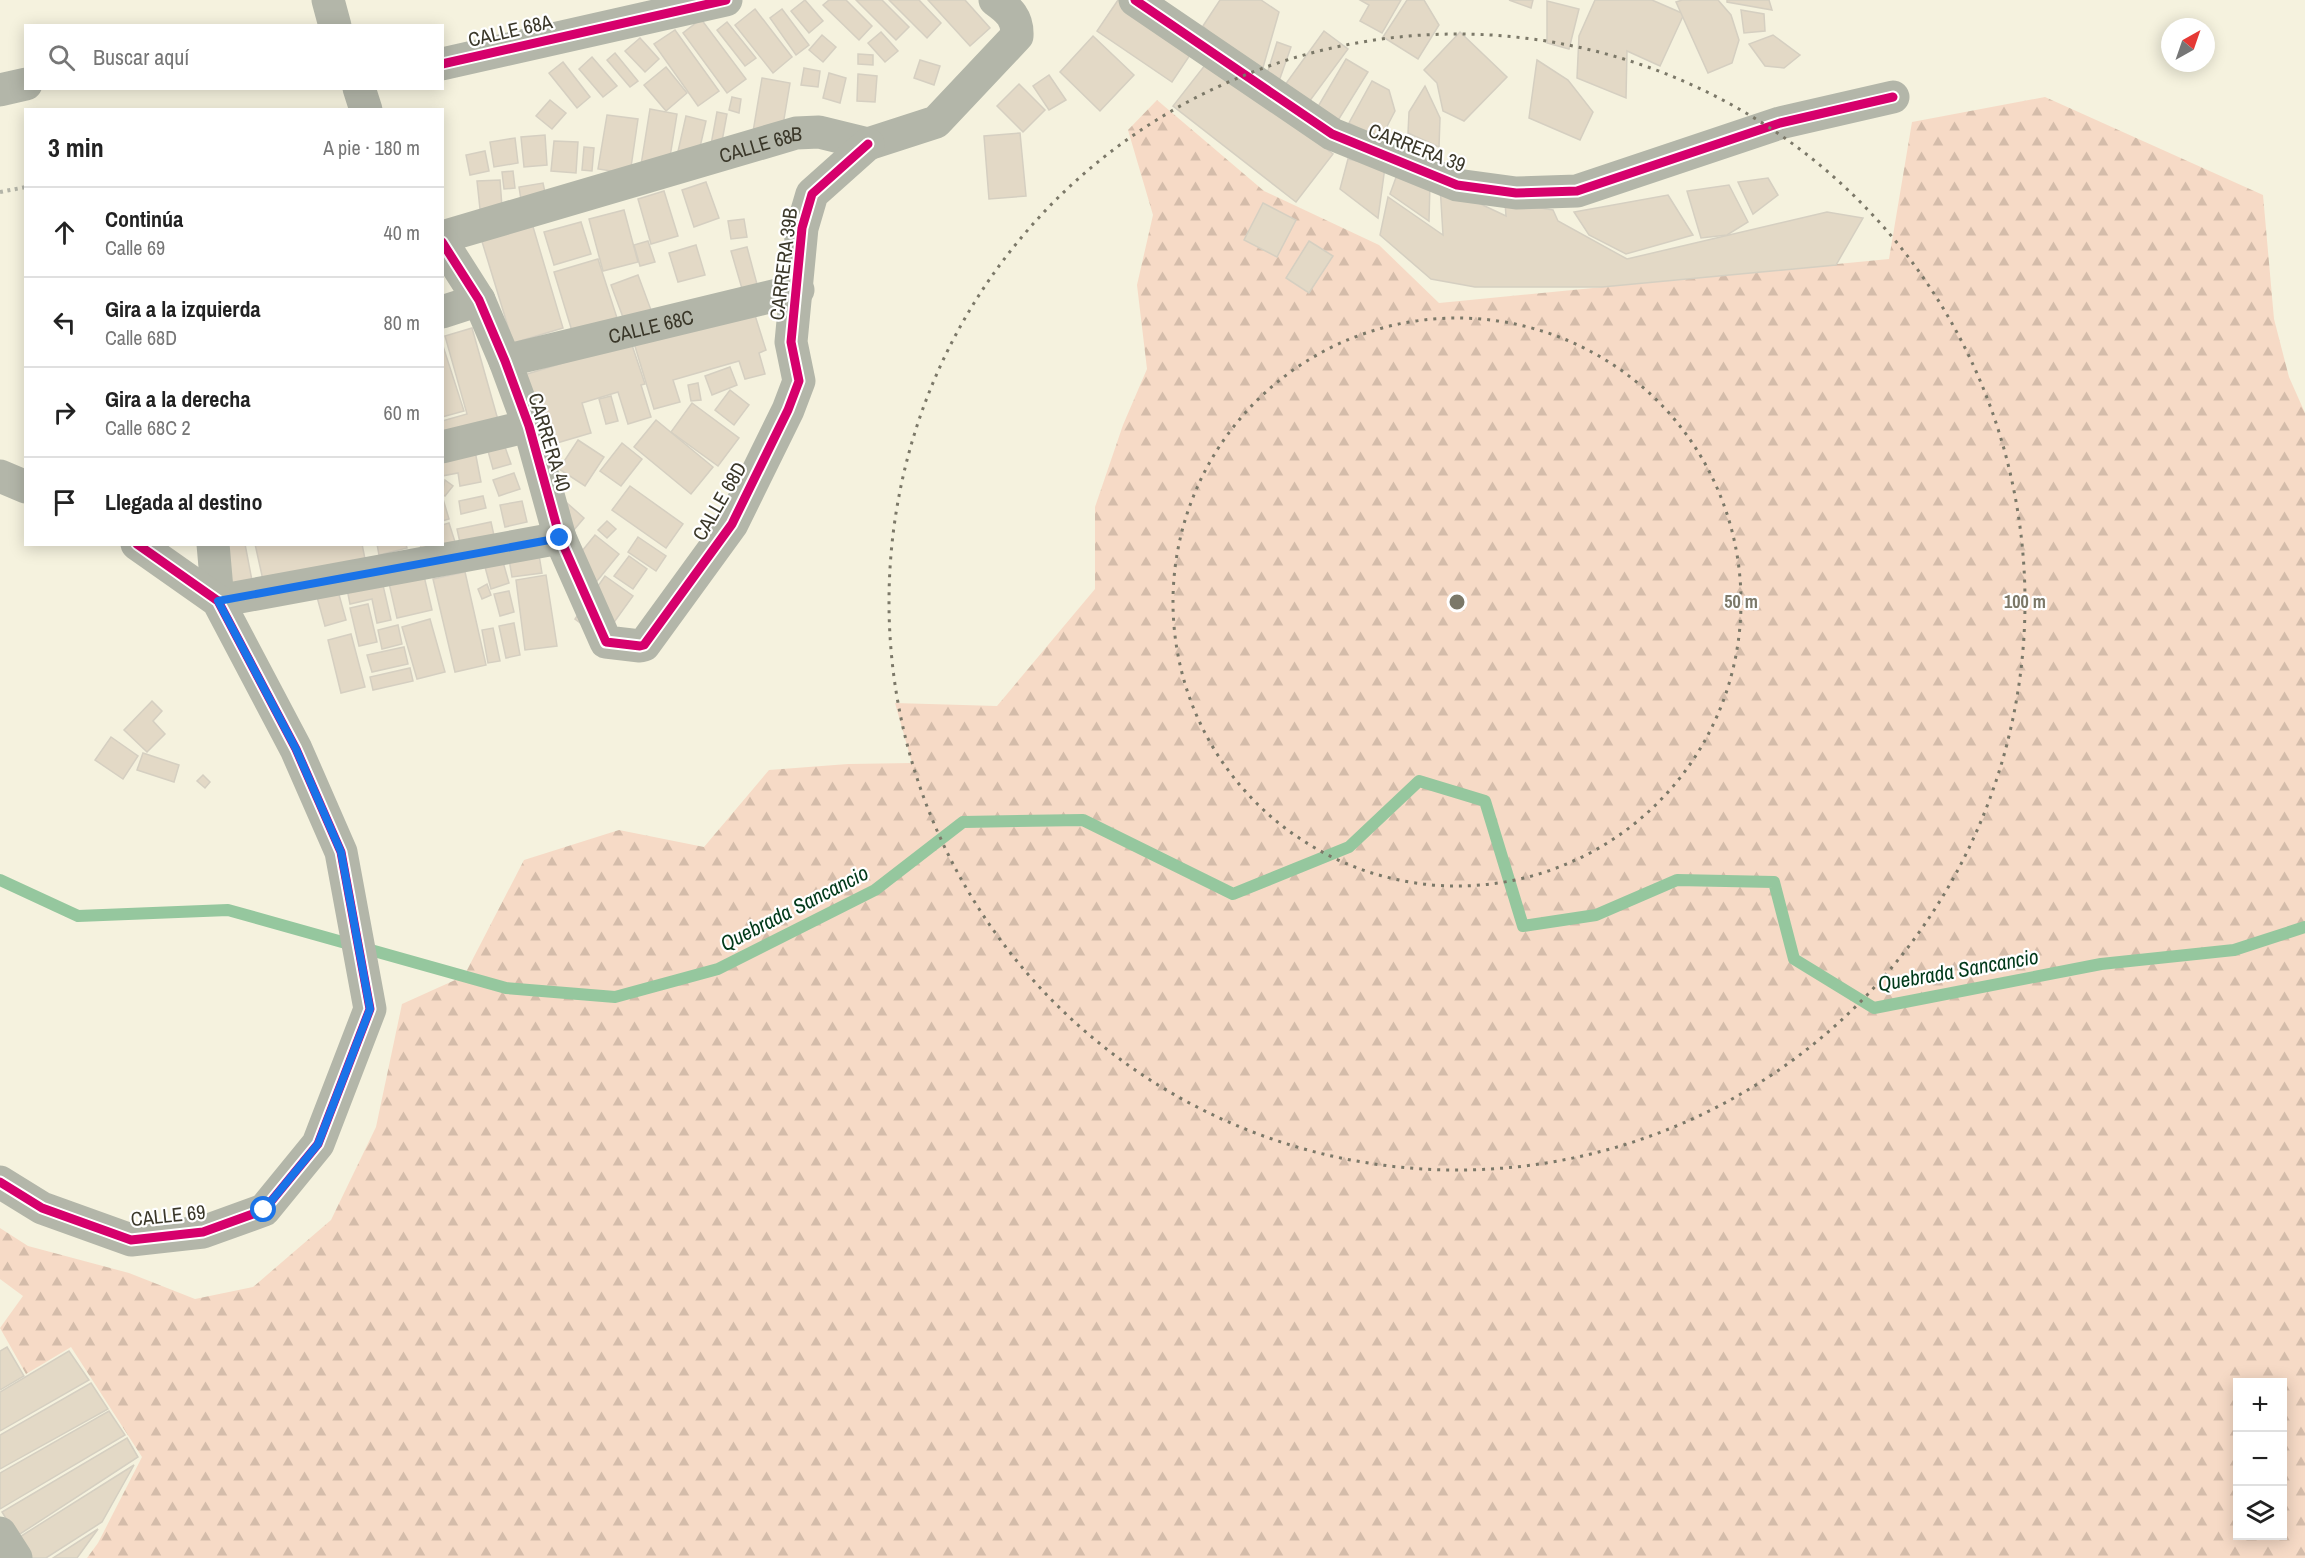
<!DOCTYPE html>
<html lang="es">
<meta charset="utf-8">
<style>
:root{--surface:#fff;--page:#f6f6f6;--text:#222;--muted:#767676;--line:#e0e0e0}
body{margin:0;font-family:"Archivo Narrow",sans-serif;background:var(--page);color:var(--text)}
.controls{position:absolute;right:18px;bottom:18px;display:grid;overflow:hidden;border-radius:0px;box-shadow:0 3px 15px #0003}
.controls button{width:54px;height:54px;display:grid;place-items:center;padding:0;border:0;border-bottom:2px solid var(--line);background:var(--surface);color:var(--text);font:30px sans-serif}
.compass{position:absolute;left:2161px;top:18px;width:54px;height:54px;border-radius:50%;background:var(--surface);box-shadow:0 3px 15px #0003;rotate:40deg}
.stop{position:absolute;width:18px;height:18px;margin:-14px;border:4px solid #1a73e8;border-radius:50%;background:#fff}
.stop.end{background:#1a73e8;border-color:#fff;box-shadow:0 2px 6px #0008}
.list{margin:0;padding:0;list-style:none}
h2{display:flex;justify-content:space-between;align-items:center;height:78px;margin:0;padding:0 24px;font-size:26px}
h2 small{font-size:20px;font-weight:400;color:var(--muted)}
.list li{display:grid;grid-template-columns:39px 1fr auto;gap:18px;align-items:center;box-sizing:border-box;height:90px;padding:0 24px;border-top:2px solid var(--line)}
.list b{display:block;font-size:22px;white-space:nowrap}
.list p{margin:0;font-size:20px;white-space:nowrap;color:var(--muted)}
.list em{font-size:20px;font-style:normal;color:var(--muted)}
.icon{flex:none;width:33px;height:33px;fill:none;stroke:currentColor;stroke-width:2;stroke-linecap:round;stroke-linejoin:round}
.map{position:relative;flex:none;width:2305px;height:1558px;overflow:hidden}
.search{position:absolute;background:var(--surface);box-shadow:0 3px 15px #0003;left:24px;top:24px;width:420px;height:66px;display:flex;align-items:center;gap:15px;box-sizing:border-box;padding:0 21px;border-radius:0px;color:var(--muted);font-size:22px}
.panel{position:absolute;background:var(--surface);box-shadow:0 3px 15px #0003;left:24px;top:108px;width:420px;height:438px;border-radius:0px}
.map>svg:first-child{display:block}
.forest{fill:url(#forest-firs);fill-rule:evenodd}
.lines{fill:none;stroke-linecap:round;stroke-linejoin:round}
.stream{stroke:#95c79e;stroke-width:12}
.building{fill:#e3d9c6;stroke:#d5cfc1;stroke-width:1.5}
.path{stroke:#b3b4a8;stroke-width:4;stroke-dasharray:3 4.5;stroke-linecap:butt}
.minor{stroke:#b3b6a9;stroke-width:33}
.cycleway-casing{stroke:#fff;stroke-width:13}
.cycleway{stroke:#d6006c;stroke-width:9}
.route{stroke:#1a73e8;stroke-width:8}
.ring{fill:none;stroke:#7b7868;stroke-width:3;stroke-dasharray:3 6}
.labels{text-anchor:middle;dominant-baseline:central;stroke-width:4.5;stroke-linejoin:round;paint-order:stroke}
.street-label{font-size:20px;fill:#3a3729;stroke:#fff}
.water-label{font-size:21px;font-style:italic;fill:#003919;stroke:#fff}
.centre{fill:#7b7868;stroke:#fff;stroke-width:3}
.ring-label{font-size:18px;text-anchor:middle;font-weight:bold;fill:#7b7868;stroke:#fff;stroke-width:4.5;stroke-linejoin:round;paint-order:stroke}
</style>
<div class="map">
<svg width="2305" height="1558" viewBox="0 0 2305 1558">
<defs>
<pattern id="forest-firs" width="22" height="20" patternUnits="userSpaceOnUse" patternTransform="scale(1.5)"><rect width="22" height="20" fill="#f6dac6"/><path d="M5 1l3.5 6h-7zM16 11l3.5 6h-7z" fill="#d4bcaa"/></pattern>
</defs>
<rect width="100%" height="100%" fill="#f5f2de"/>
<path class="forest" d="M2045,97L2263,195L2274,319L2289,377L2305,413V1558H87L98,1543L142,1457L71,1347L26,1374L0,1328L23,1296L0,1279V1228L28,1246L129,1273L195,1299L253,1287L331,1220L376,1127L402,1004L464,976L524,860L619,830L704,847L769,770L848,764L912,763L895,703L997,706L1095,589V507L1123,425L1147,369L1137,285L1153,215L1128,130L1157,100L1264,191L1379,245L1439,303L1889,259L1912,122ZM2238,1382H2282V1536H2238Z"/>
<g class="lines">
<path class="stream" d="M0,880L78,916L228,910L506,988L615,997L718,969L875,890L963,822L1083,820L1233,894L1349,847L1419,781L1485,801L1523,926L1596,915L1677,880L1774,882L1794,959L1874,1008L2101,964L2234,950L2305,927"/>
</g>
<g class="building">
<path d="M805,0L823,21L809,33L791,11Z"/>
<path d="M829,0H846L872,26L859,40L823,5Z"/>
<path d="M856,0H882L909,27L896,40Z"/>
<path d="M889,0H919L941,23L927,38Z"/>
<path d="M928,0H965L990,28L970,46Z"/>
<path d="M1118,0H1128L1196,46L1172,82L1097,31Z"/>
<path d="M1220,0H1261L1279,12L1260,78L1203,26Z"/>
<path d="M1360,0H1401L1382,33L1360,21L1369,5Z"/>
<path d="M1407,0H1424L1439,25L1418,59L1383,37Z"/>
<path d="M1509,0H1533L1531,8Z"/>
<path d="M1595,0H1652L1684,14L1660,66L1627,51L1626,98L1577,78L1579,36Z"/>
<path d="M1682,0H1718L1731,15L1739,40L1732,63L1708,73L1676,2Z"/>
<path d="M1727,0H1769L1772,10L1727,2Z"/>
<path d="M1547,1L1579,9L1569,49L1547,43Z"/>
<path d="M755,9L792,57L773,73L735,25Z"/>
<path d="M782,9L809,45L796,55L770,18Z"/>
<path d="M1741,10L1764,14L1765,31L1744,33Z"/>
<path d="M701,19L746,79L727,93L683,33Z"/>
<path d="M727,22L756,58L745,66L717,30Z"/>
<path d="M675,30L719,91L698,106L654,44Z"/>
<path d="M1324,31L1348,49L1306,106L1282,89Z"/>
<path d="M881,32L898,51L885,62L868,43Z"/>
<path d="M1460,32L1507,77L1464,121L1443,111L1437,83L1424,70Z"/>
<path d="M822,35L836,47L823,62L809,50Z"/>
<path d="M1773,35L1800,55L1784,68L1765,66L1749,44Z"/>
<path d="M1093,36L1134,75L1100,111L1060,72Z"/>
<path d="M640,38L659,59L645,72L625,51Z"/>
<path d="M1277,42L1291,47L1278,84L1265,80Z"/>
<path d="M615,53L638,81L630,87L607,60Z"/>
<path d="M858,54L873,55V65L858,64Z"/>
<path d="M592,57L617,86L603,97L579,69Z"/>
<path d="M1346,59L1368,72L1337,122L1316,110Z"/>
<path d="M920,60L940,66L934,85L914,78Z"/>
<path d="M1209,60L1333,154L1296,202L1173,106Z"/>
<path d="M1537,60L1568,80L1593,112L1580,140L1529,118Z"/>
<path d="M563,62L590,97L577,108L549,73Z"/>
<path d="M666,67L687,93L666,111L644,85Z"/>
<path d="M804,68L820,71L818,87L801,85Z"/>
<path d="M829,73L846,78L840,103L823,98Z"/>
<path d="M858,74L877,76L875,102L857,101Z"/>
<path d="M1049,75L1066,100L1049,110L1033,86Z"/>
<path d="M762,78L790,83L781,137L753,132Z"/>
<path d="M1372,81L1389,90L1395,111L1380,140L1349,123Z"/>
<path d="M1019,84L1045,110L1023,132L997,106Z"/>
<path d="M1425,86L1440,118L1439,147L1408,133L1409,112Z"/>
<path d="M732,97L741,99L739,113L729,110Z"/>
<path d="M550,100L566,113L552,129L536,116Z"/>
<path d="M650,109L677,114L668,169L641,165Z"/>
<path d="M717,112L727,114L720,152L710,150Z"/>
<path d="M607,115L638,119L630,174L598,169Z"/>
<path d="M686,116L706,121L697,160L677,156Z"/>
<path d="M1020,133L1026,196L989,199L984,136Z"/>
<path d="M545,135L547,165L524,167L521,137Z"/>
<path d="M515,138L518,163L494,167L490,142Z"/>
<path d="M554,141L578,142L576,173L551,171Z"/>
<path d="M584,147L594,148L592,171L582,170Z"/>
<path d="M485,151L489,171L470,175L466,155Z"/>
<path d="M1348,159L1385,167L1378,218L1340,189Z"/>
<path d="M513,171L515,188L504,189L502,172Z"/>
<path d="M1398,172L1430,183L1429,221L1390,194Z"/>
<path d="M1768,178L1778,195L1753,214L1738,182Z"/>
<path d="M500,180L502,207L480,209L477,181Z"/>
<path d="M706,182L719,218L694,227L682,190Z"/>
<path d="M543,183L547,202L522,206L519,187Z"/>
<path d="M1440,185L1506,216L1505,202L1553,210L1558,221L1627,259L1827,212L1863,218L1836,265L1602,287H1475L1431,279L1380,235L1388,197L1443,235Z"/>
<path d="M1729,185L1748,222L1727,235L1701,238L1687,191Z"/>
<path d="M664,191L678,236L651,244L638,199Z"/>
<path d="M1668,195L1693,235L1626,254L1589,235L1574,212Z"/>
<path d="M1263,203L1296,220L1277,257L1244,240Z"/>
<path d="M624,210L638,262L603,271L589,219Z"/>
<path d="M744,219L747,237L731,239L728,221Z"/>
<path d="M531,220L563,328L513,343L480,235Z"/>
<path d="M581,222L591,254L554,265L544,232Z"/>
<path d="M648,241L655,262L640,266L634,245Z"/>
<path d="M1309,241L1333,256L1309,293L1286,278Z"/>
<path d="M696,245L705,275L678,282L669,253Z"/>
<path d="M747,247L758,288L743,292L731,251Z"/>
<path d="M598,259L617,318L572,331L554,272Z"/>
<path d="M638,275L651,310L624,320L611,285Z"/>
<path d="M753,309L766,350L759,353L765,374L745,379L739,361L673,380L680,402L654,409L634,343Z"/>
<path d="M472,328L500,427L442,443V421L467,414L445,336Z"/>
<path d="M631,342L645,384L641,385L651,417L628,424L618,392L582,403L591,433L550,445L524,375Z"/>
<path d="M442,343L464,411L442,417Z"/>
<path d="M730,367L737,385L712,395L705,376Z"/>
<path d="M698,383L701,400L691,401L688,385Z"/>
<path d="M730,390L749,405L734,425L715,410Z"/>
<path d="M611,396L618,421L606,424L599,399Z"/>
<path d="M692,403L739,438L718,466L671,432Z"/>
<path d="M656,420L713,467L691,494L634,447Z"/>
<path d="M578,440L604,457L585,486L559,469Z"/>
<path d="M622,443L642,459L621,486L600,471Z"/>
<path d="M505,447L511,464L493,469L488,451Z"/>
<path d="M475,451L481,482L460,486L458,473L442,476V457Z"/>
<path d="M514,473L520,489L499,496L493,480Z"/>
<path d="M445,480L453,486L445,496L442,494Z"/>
<path d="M630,486L683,524L666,548L612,510Z"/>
<path d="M483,496L486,508L461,514L459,501Z"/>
<path d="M443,499L449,519L442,521V500Z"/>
<path d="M522,501L527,522L505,527L500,505Z"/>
<path d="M567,503L584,518L573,531Z"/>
<path d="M607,521L616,529L607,538L598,530Z"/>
<path d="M491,522L495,540L461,547L457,529Z"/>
<path d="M449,523L456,545L423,556L420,544H442V525Z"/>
<path d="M595,535L619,554L593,586L569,567Z"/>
<path d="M638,537L666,556L656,571L628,552Z"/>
<path d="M220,544H245L254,591L229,595Z"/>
<path d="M255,544H362L365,559L263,580Z"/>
<path d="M377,544H406L407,548L379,555Z"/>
<path d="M539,555L542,573L512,577L509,559Z"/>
<path d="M629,556L647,569L633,589L614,576Z"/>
<path d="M503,562L509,583L491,589L485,567Z"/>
<path d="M465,572L486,665L455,672L433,579Z"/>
<path d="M546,575L557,646L525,650L516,580Z"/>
<path d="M424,576L432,610L397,618L389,583Z"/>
<path d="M605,576L633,596L602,639L575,619Z"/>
<path d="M382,581L391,620L377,623L372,599L350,604L347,589Z"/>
<path d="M487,584L491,595L482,599L478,589Z"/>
<path d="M338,591L346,620L325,626L317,597Z"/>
<path d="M509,591L514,612L500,616L494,594Z"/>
<path d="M368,604L377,642L359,646L350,608Z"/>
<path d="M430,619L445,672L417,679L402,627Z"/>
<path d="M514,623L520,655L506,658L499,626Z"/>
<path d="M398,625L402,644L382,649L378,630Z"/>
<path d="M493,628L500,661L488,663L482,630Z"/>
<path d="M351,634L365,687L341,693L328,640Z"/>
<path d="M404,647L408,664L372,672L367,655Z"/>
<path d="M410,668L413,681L373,690L370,677Z"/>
<path d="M152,701L162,711L153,721L165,734L147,752L124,730Z"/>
<path d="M111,737L138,756L123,779L95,760Z"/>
<path d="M143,753L179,765L174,782L137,770Z"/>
<path d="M203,775L210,782L205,788L197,781Z"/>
<path d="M7,1347L24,1376L0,1390V1351Z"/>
<path d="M69,1351L89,1380L0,1431V1392Z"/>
<path d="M91,1383L108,1409L0,1469V1435Z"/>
<path d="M109,1411L125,1435L0,1509V1473Z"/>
<path d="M127,1438L138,1457L17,1536L2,1512Z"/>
<path d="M134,1465L102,1522L46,1558H30L18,1538Z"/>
<path d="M98,1529L77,1558H53Z"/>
</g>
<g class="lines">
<path class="path" d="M0,192L26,187"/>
<g class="minor">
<path d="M328,0L335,26"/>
<path d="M1135,0L1332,134L1457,185L1516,193L1577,191L1780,123L1893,97"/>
<path d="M442,64L726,0"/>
<path d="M359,88L366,110"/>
<path d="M0,90L26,84"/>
<path id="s1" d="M442,237L796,133L819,132L868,144L936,122L1017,36C1018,18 1009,10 995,0"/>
<path d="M442,242L479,300L505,361L529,426L560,538L606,642L640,646L644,645L732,524L788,410L799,381L791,342L802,228L812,194L868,144"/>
<path d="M442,312L479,300"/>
<path id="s2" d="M505,361L798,290"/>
<path d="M442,447L529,426"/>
<path d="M0,476L26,487"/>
<path d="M213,544L218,601L560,538"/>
<path d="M0,1182L42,1208L131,1240L203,1232L264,1210L318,1144L370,1009L341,852L296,749L218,601L137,544"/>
<path d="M0,1533L16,1558"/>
</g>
<defs>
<g id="cycleway">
<path d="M1135,0L1332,134L1457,185L1516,193L1577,191L1780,123L1893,97"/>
<path d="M442,64L726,0"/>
<path d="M442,242L479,300L505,361L529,426L560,538L606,642L640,646L644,645L732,524L788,410L799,381L791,342L802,228L812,194L868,144"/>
<path d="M0,1182L42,1208L131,1240L203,1232L264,1210L318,1144L370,1009L341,852L296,749L218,601L137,544"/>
</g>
</defs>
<use href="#cycleway" class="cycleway-casing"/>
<use href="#cycleway" class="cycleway"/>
</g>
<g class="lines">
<path class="route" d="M264,1210L318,1144L370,1009L341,852L296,749L218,601L560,538"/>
</g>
<g class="ring">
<circle cx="1457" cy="602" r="284"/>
<circle cx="1457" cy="602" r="568"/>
</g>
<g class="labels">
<g class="street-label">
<text transform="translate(510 30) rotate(-13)">CALLE 68A</text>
<text stroke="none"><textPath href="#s1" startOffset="332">CALLE 68B</textPath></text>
<text transform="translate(1417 147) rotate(21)">CARRERA 39</text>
<text transform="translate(783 264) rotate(-83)">CARRERA 39B</text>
<text stroke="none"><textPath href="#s2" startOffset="150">CALLE 68C</textPath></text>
<text transform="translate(550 442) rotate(73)">CARRERA 40</text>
<text transform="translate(719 501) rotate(-60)">CALLE 68D</text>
<text transform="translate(168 1215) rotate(-6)">CALLE 69</text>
</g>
<g class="water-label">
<text transform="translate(794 908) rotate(-27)">Quebrada Sancancio</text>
<text transform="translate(1958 970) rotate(-10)">Quebrada Sancancio</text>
</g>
</g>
<circle cx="1457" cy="602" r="9" class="centre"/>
<g class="ring-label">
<text x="1741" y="608">50 m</text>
<text x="2025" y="608">100 m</text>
</g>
</svg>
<div class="controls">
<button>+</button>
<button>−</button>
<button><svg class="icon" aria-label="layers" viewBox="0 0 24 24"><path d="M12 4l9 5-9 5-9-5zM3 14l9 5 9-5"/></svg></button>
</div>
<svg class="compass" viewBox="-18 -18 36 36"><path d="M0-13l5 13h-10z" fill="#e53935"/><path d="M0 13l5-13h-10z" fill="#767676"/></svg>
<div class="stop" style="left:264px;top:1210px"></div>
<div class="stop end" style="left:560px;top:538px"></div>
<div class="search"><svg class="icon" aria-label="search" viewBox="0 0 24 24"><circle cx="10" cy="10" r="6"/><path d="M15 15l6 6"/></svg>Buscar aquí</div>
<section class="panel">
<h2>3 min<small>A pie · 180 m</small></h2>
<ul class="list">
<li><svg class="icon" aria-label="ahead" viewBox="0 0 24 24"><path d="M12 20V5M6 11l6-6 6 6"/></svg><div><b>Continúa</b><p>Calle 69</p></div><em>40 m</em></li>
<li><svg class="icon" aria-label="left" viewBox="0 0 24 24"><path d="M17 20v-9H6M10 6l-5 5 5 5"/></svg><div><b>Gira a la izquierda</b><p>Calle 68D</p></div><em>80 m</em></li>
<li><svg class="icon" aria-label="right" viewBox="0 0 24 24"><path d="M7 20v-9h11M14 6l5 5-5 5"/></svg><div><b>Gira a la derecha</b><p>Calle 68C 2</p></div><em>60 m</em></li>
<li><svg class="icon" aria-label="arrive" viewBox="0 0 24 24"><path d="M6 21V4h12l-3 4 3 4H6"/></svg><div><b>Llegada al destino</b></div></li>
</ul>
</section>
</div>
